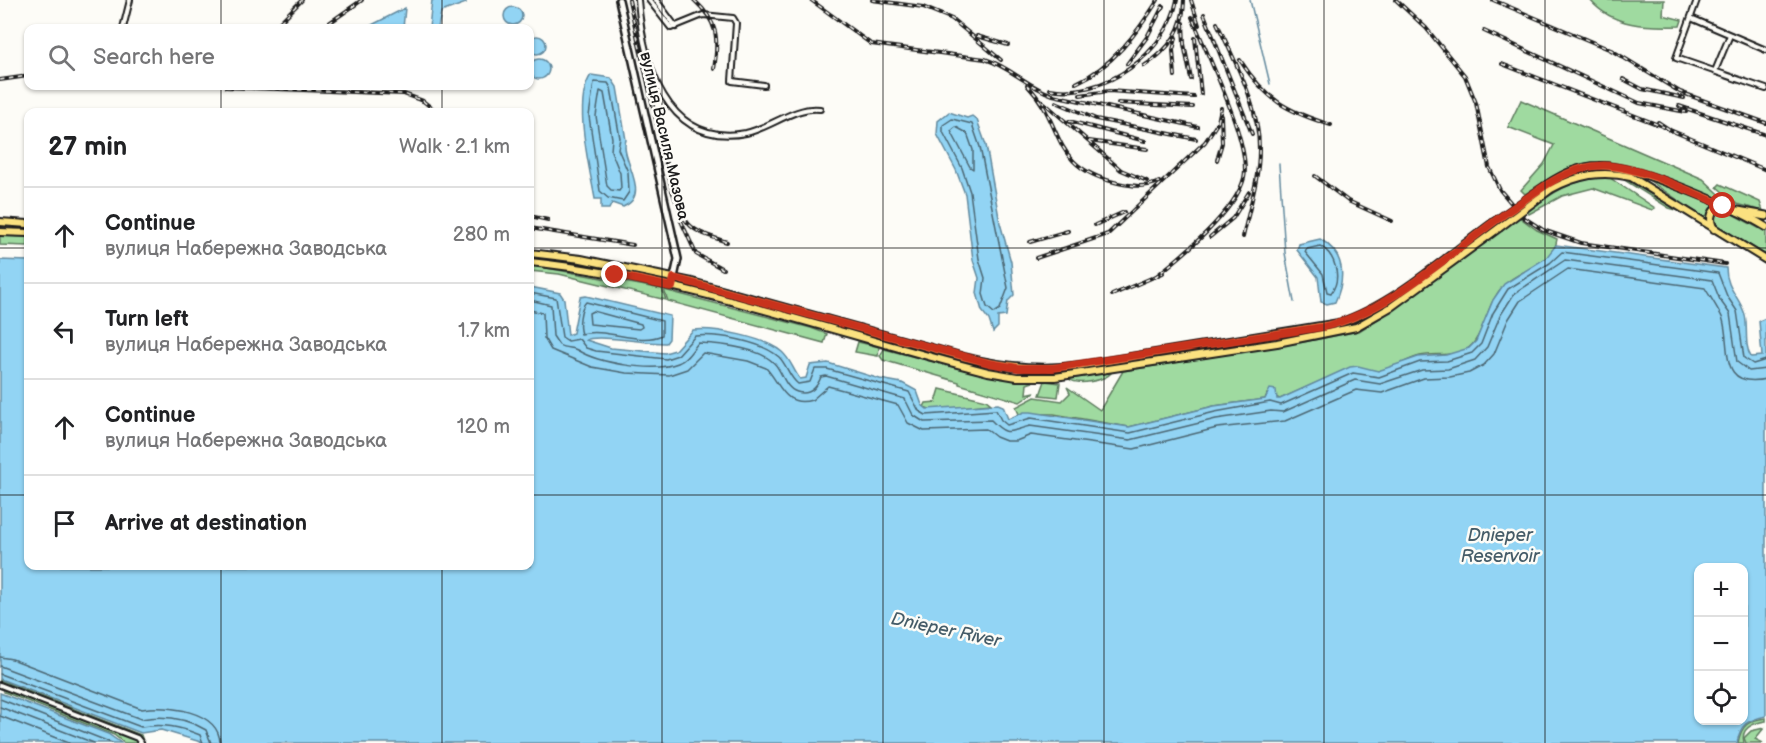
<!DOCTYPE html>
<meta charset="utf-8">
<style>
:root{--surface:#fff;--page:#f6f6f6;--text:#202124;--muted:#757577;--line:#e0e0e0}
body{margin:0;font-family:"Balsamiq Sans",sans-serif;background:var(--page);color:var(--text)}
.controls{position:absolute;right:18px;bottom:18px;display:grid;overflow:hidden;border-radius:12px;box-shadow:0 2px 4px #0004}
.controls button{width:54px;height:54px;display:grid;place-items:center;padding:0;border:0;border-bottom:2px solid var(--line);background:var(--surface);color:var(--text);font:30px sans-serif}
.stop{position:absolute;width:18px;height:18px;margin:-14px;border:4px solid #c8321e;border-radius:50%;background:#fff}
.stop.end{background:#c8321e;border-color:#fff;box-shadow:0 2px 6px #0008}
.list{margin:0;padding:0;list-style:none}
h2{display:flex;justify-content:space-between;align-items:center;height:78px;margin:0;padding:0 24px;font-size:26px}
h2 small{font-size:20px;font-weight:400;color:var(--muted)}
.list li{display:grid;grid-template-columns:39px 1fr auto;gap:18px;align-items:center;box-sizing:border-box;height:96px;padding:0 24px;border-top:2px solid var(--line)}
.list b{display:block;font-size:22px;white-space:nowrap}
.list p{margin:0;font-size:20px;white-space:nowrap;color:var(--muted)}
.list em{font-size:20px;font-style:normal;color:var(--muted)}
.icon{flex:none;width:33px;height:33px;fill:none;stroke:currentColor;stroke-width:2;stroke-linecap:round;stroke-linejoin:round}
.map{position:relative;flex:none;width:1766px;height:743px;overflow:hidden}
.search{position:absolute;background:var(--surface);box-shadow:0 2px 4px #0004;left:24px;top:24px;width:510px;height:66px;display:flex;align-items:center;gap:15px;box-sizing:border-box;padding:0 21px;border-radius:12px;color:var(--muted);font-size:22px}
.panel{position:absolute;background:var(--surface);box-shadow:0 2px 4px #0004;left:24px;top:108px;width:510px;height:462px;border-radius:12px}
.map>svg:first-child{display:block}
.green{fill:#9fdaa0;stroke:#5e7b5e;stroke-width:1.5}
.water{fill:#92d4f4;stroke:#638a9e;stroke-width:1.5;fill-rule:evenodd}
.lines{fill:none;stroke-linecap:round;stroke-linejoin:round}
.shore{stroke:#4b6672;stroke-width:1.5}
.stream{stroke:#638a9e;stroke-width:1.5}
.street-casing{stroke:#1c1c1c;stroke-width:8}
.secondary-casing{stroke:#1c1c1c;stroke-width:10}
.primary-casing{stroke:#1c1c1c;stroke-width:10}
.highway-casing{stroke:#1c1c1c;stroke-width:11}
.street{stroke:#fdfcf7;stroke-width:4}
.secondary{stroke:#fdfcf7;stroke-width:5}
.primary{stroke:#fbe180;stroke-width:6}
.highway{stroke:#fbe180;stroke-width:7}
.rail-casing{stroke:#1c1c1c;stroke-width:4}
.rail{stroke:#fdfcf7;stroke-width:1.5;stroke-dasharray:4.5;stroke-linecap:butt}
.primary-bridge-casing{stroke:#1c1c1c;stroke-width:10;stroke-linecap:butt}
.primary-bridge{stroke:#fbe180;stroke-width:6}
.route{stroke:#c8321e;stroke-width:8}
.grid{fill:none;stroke:#1c1c1c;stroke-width:1.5;stroke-opacity:0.55}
.labels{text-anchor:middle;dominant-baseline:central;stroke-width:5;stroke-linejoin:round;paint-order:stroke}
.street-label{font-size:16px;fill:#1c1c1c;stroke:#fdfcf7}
.water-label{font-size:18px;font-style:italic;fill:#455c68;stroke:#fdfcf7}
</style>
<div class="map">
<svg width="1766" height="743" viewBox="0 0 1766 743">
<rect width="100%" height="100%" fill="#fdfcf7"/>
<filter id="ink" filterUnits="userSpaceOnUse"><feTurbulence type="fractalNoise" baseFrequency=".0167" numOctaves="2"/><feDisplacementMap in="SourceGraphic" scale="12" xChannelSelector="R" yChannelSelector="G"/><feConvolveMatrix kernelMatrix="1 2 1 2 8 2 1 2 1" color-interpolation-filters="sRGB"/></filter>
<g filter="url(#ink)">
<g class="green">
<path d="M1590,0H1664L1663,15L1682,20L1680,26C1647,27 1613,27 1590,0Z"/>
<path d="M1521,100L1703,179L1730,204C1687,188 1624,153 1578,165C1559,170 1542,183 1525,194L1521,190L1544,164L1554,145L1508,127Z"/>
<path d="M1607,176L1655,208L1652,210L1593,188L1562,196L1529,214L1527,211C1555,191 1571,180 1607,176Z"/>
<path d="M1623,179L1641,186L1680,211L1669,208Z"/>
<path d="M1647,179L1714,205L1706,219Z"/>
<path d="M1720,184L1760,202L1763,211L1737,204L1717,187Z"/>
<path d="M1723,209L1766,232V255L1717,226L1714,215Z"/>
<path d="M1519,217L1537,230L1557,239C1554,265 1521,268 1504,285C1488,301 1487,323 1475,341C1464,360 1437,352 1420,356C1405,360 1392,370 1377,371C1367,371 1360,366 1350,368L1280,399L1267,394L1265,399L1214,406L1129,427L1054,414H1019L1016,407L1035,397L1062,401L1070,393L1067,387L1100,410L1123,371L1304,342L1359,331L1385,315Z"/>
<path d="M0,236L28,237V246L0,245Z"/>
<path d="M530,265L662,289L666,300L559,274L530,271Z"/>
<path d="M664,290L811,328L827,334L824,343L668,301Z"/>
<path d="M858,342L879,347L878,356L855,352Z"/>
<path d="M884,349L985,375L1033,382L1027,384L1026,394L1035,392L1020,402L959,384V382L883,360L880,356Z"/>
<path d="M1112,372C1105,381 1078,386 1069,379Z"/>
<path d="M1045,381L1060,383L1058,397L1040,395Z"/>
<path d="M940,389L986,400L991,404L932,410L924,407L926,403L936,402Z"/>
<path d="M0,680L141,735L142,738L0,685Z"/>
<path d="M4,689L134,739L139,743H124L114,735L4,692Z"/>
<path d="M1766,718V721C1753,723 1740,728 1744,743H1738C1741,725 1749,720 1766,718Z"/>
<path d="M1764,728L1755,739L1763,743H1746L1744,738L1751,731Z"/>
</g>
<g class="water">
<path d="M432,0H466V3L441,12L438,28H429Z"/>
<circle cx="513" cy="16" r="9"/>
<path d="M405,8L403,28H366Z"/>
<circle cx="537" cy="45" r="9"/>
<circle cx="539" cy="69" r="10"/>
<path d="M591,75L611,78L617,87L626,140C619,159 653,194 623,207L612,203L609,209H601V199H595C590,169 572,101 591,75Z"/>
<path d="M949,112L967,118L972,116L977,120L986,145L1000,223L1011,262L1014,295L1008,301L1006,316L998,317V327L993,332L989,320L982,311L977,293L979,278L973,260L965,194L956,170L937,134L938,121Z"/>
<path d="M1320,239C1345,253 1346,278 1335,302L1327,304L1321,302L1318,277L1297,250L1299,244Z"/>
<path d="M1556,245L1726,268C1726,289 1740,297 1745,315C1748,328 1744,346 1751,357L1762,356L1759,321L1766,318V716C1748,720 1740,724 1737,743H204L161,730L141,733L0,679V260L28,261V566H530V287L560,293L564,299L568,335L573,333L580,297L586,296L670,316L669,339L666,343C650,344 596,334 586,340L611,348L665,353L675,350L693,330C714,327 766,338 782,352C791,360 793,370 800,379L806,378L810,365L828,363L880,379L902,383L917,391L922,405L927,409L998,404L1003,406L1008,419L1024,412H1031L1129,427L1214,406L1265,399L1270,389L1276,390L1277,399H1280L1350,367L1358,366L1378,371L1418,357L1446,355L1469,348L1476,341L1493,300L1504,284L1546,258ZM1698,568H1744V720H1698Z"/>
<path d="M0,693L108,734L121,743H0Z"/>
</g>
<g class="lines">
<g class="shore">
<path d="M594,82L608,83L611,88L620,138L618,149L628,172L629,192L623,201L608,198L600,191L589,116Z"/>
<path d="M600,91L604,93L612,138L611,151L620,173L621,188L619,191L611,190L607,186L596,116Z"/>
<path d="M952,119L972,124L980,147L1008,288L1000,309L994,313L987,307L983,294L985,278L979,259L970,192L962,168L943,132V125Z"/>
<path d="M956,127L967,133L973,150V169L970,167L951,131Z"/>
<path d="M1320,246C1336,255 1342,279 1331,293L1327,292L1323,274L1305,252L1307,249Z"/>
<path d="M530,293L556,298L562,337L568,341L579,339L586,348L596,351L666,359L678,355L695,336C718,334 761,341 779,357C787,365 789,377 798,384L810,382L815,369H827L909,392L919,411L926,415L996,410L1001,420L1007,425L1031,418L1130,433L1215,412L1270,402L1281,405L1353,373L1379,377L1420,362L1447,361L1472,353L1481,344L1493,313L1508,289L1550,263L1562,252L1718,273L1727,296L1737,311L1744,358L1753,364L1766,360"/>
<path d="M530,300L551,305L553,336L559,345C565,349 572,347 577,350C598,363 654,373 678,363C687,360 692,350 698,343C720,344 758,347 774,363C783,372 784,388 797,392C810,396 817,387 821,377L826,376L905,399L913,415L924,422L991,420C1008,438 1009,431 1030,426L1130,440L1216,419L1271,411L1283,412L1355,380L1380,384L1422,370L1448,369L1475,360L1487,347L1500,316L1514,294L1565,260L1712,280L1720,300L1730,314L1737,362L1749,371L1766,369"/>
<path d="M586,302L662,321V335C639,346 606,327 581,334C578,326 580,308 586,302Z"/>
<path d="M530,310L543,313L544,338L551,350L592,367L626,373L669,375L687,369L703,353L748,361L766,368C781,384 784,408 812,400L828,386L898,405L908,423L924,431L986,429L996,437L1006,441H1016L1031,435L1134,449L1217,428L1285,421L1356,390L1382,393L1424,378L1450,377L1469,373L1484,365L1494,354L1508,320L1520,301L1568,269L1705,288C1709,295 1722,315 1723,320C1731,348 1718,389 1766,379"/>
<path d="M593,311L641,324L642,327L639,329L590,324L589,313Z"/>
<path d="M0,657L12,659L142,709C166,705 219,710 220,743"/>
<path d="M0,666L141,719C163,715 186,718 206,730L211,743"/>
<path d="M0,674L141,727C163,723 180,727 200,735L203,743"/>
<path d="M0,699L112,743"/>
<path d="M0,707L94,743"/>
<path d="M0,716L69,743"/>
</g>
<g class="stream">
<path d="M1250,0L1270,84"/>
<path d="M1279,164L1285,253L1294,302"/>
</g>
<defs>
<g id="street">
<path d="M638,0C643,62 665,148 746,133C770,128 795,106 820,109"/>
<path d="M649,0L671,28L703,15L733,18L736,23L732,81L764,85"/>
<path d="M656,0L676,27"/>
<path d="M1697,0L1676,58L1766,89"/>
<path d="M1691,18L1766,50"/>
<path d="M123,28L130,0"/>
<path d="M1715,71L1730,35"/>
<path d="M0,685L137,738L141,743"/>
</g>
<path id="secondary" d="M619,0L678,259L673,282"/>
<g id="primary">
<path d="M1548,184C1564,174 1580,166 1599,166C1636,165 1734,207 1766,227"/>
<path d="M1551,189C1578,175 1601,170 1631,177L1766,260"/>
<path d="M0,222L28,224"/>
<path d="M1714,229C1708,218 1711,208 1724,206"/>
<path d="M0,232L28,233"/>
<path d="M530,253L581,259L692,282L964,357C1004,367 1041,371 1082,365L1339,323C1394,305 1447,256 1494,222"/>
<path d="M530,262C686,278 836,334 988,372L1017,377H1055L1277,343L1356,327L1391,307L1499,228"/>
</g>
<path id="highway" d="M1738,211L1766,216"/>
</defs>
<use href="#street" class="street-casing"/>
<use href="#secondary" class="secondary-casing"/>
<use href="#primary" class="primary-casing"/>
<use href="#highway" class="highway-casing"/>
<use href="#street" class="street"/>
<use href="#secondary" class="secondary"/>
<use href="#primary" class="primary"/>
<use href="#highway" class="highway"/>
<defs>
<g id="rail">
<path d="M629,0L672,190C686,228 689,230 727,242"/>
<path d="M694,0C718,22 719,38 714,69"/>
<path d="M811,0L871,44L985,59C1010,67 1028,87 1053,95L1198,127"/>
<path d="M872,0L923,7L952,19L1001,60"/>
<path d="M1191,0L1199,25"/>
<path d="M1396,0L1426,28L1465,76L1476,103L1489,167L1500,190L1523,217L1543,230L1581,243L1725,264"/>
<path d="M1493,0L1611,50L1680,92L1766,123"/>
<path d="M1204,14L1252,134"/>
<path d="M1183,23L1184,44L1191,79"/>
<path d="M1217,23C1235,62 1260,107 1259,150C1259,179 1249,209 1243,237"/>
<path d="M274,28L302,0"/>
<path d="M322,28L362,0"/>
<path d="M1484,31L1639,103L1686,112"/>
<path d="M977,36L1008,45"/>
<path d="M1195,38L1201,94"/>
<path d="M1240,60C1266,100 1286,111 1331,125"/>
<path d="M1127,64L1147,37L1163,6"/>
<path d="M1502,64L1664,127"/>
<path d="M1144,66C1168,51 1184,30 1184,0"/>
<path d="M1175,76L1173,50L1176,38"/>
<path d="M1623,79L1642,89L1684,98"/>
<path d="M0,80L28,76"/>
<path d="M1076,83C1112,67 1137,33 1158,0"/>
<path d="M1027,85C1066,125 1048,167 1118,183C1132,186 1145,188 1159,182"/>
<path d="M226,87L404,94L423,101L437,112"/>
<path d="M1050,89C1104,99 1167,53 1177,0"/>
<path d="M1080,95L1109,91L1194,97"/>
<path d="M1041,100L1121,170L1147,181"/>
<path d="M1056,102L1096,119L1196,139"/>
<path d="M1118,103L1193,107"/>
<path d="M1679,106L1766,135"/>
<path d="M1069,121L1145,141"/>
<path d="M1658,122L1670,130L1766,170"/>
<path d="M1089,141L1147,149"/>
<path d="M1217,160L1222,143L1221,115"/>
<path d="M1315,176L1348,201L1392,221"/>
<path d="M530,216L548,220"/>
<path d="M681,221L696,254L723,269"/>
<path d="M1095,225L1124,212"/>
<path d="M530,228L633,245"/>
<path d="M1210,237L1233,218L1249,192"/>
<path d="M1030,242L1068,231"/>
<path d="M1036,258L1108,234L1205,142L1218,122L1221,108"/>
<path d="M1155,277C1182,256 1236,211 1244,178C1252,144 1206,53 1192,17"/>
<path d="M1112,295L1163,273"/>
</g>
</defs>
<use href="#rail" class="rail-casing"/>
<use href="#rail" class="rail"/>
<defs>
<g id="primary-bridge">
<path d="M1494,222L1548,184"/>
<path d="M1499,228L1551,189"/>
</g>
</defs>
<use href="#primary-bridge" class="primary-bridge-casing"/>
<use href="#primary-bridge" class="primary-bridge"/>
</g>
</g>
<g class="lines" filter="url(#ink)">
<path class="route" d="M615,275L672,287L674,278L989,363L1018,368H1053L1322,327C1391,312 1453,250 1510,210C1541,188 1572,162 1612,166C1649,170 1693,194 1728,207L1723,206"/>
</g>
<path class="grid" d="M221,0V28M442,0V28M662,0V743M883,0V743M1104,0V743M1324,0V743M1545,0V743M221,86V112M442,86V112M0,248H28M530,248H1766M0,495H28M530,495H1766M221,566V743M442,566V743"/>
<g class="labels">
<g class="street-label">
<text transform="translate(664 136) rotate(77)">вулиця Василя Мазова</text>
</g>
<g class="water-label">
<text x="1500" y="535">Dnieper<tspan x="1500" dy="21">Reservoir</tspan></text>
<text transform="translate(946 630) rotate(12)">Dnieper River</text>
</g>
</g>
</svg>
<div class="controls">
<button>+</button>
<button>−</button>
<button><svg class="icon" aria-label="locate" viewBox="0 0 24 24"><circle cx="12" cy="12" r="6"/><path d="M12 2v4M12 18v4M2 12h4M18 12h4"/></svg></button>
</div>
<div class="stop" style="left:1723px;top:206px"></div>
<div class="stop end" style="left:615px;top:275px"></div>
<div class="search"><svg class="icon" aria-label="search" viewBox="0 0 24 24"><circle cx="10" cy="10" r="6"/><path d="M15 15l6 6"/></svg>Search here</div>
<section class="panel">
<h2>27 min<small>Walk · 2.1 km</small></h2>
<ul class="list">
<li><svg class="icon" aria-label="ahead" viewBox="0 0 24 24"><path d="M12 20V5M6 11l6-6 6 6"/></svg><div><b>Continue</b><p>вулиця Набережна Заводська</p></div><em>280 m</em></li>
<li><svg class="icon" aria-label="left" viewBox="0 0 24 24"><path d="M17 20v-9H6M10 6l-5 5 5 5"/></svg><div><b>Turn left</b><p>вулиця Набережна Заводська</p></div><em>1.7 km</em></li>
<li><svg class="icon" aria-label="ahead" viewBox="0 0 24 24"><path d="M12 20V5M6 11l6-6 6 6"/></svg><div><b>Continue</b><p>вулиця Набережна Заводська</p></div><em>120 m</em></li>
<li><svg class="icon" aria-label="arrive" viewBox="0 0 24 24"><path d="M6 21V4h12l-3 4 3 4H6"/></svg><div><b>Arrive at destination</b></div></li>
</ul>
</section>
</div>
